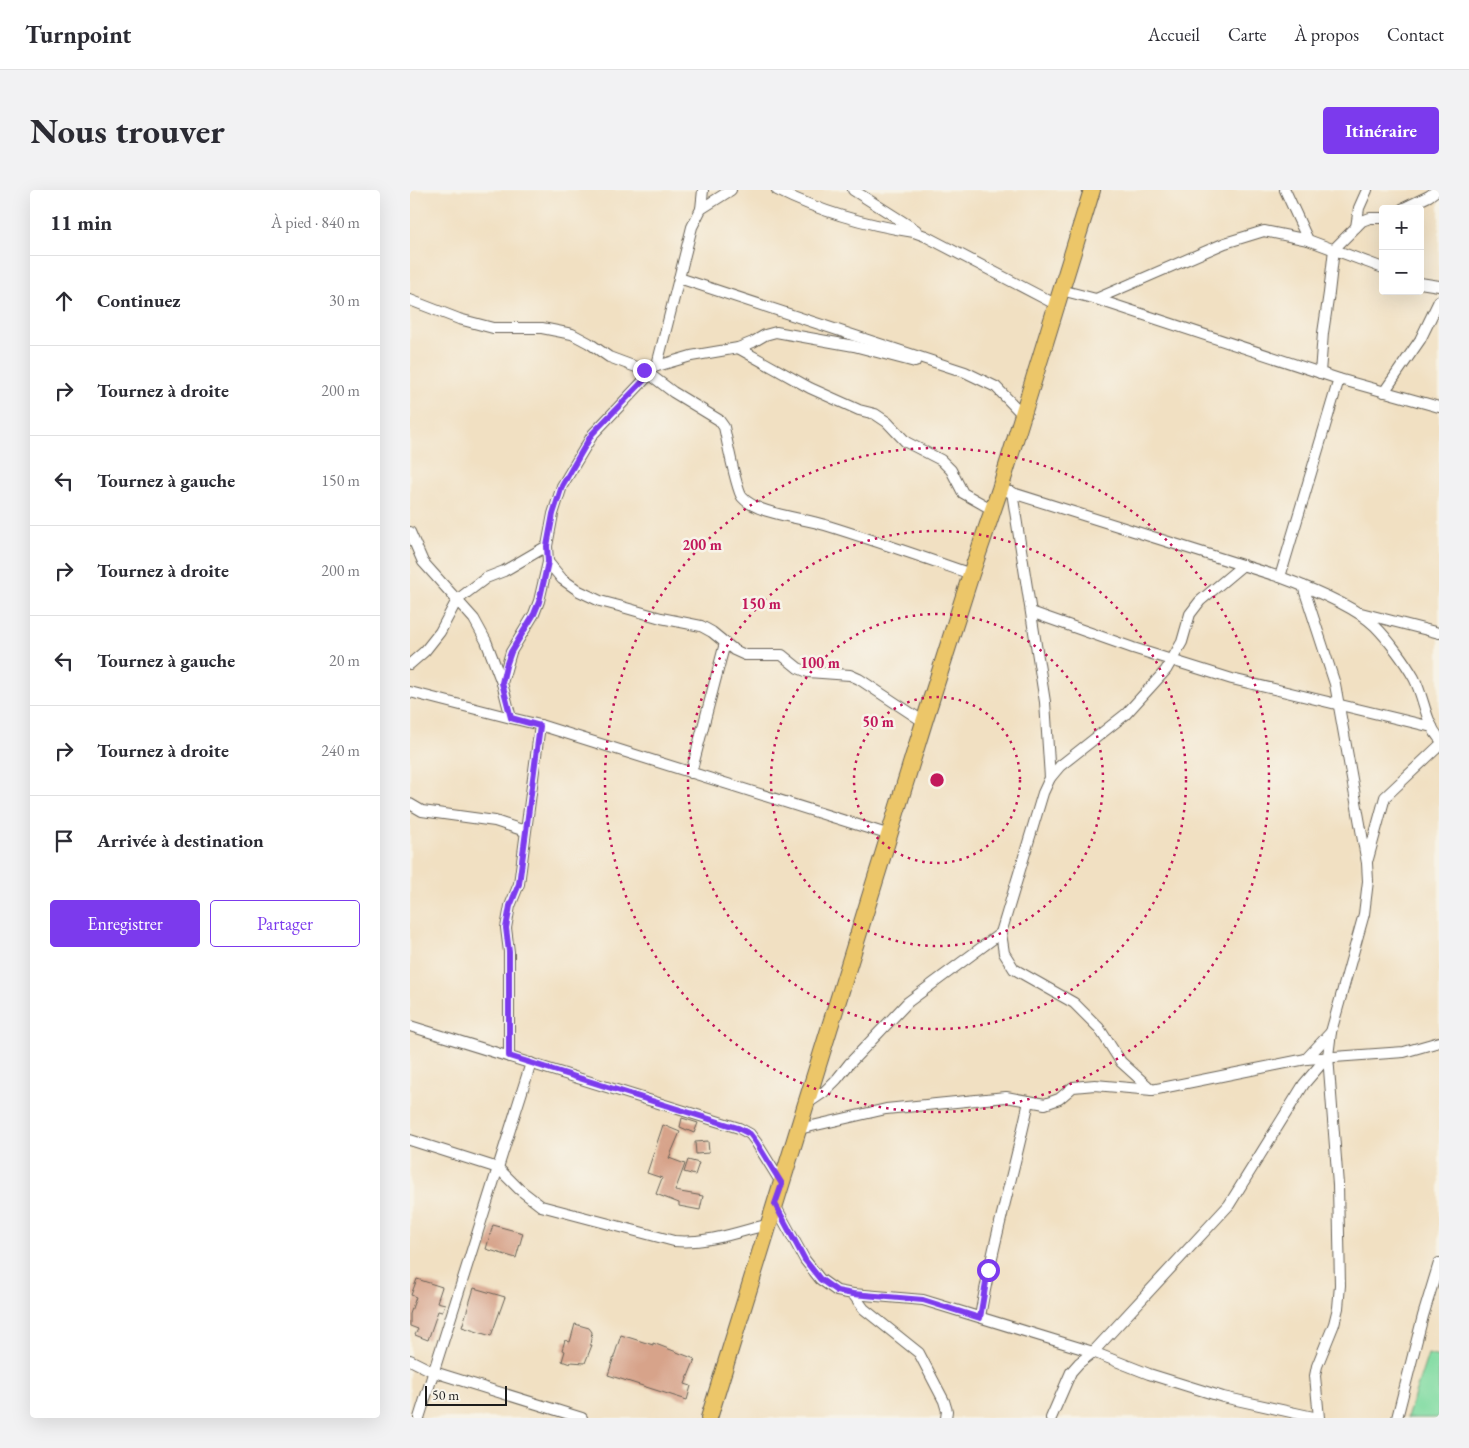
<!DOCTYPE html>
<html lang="fr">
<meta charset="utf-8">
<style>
:root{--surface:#fff;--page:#f2f2f3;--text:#2b2b33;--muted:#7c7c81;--line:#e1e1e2;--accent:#7c3aed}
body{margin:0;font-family:"EB Garamond",serif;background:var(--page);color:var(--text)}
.controls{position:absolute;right:15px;top:15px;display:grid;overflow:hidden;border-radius:5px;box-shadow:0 5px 20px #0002}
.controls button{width:45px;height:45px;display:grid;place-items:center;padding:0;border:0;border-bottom:1px solid var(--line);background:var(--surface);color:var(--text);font:25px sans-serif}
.scale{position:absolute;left:15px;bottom:12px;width:82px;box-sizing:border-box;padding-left:5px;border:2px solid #1c1c1c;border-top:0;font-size:14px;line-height:18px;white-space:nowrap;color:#1c1c1c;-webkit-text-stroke:4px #f7f3e8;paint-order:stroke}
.stop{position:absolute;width:15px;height:15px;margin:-11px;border:4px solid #7c3aed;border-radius:50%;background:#fff}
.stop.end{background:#7c3aed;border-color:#fff;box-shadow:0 1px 5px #0008}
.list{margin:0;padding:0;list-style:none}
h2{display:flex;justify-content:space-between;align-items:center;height:65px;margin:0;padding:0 20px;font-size:21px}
h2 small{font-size:16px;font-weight:400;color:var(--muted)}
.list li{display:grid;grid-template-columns:32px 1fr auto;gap:15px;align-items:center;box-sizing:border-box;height:90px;padding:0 20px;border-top:1px solid var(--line)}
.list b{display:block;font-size:19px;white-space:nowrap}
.list em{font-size:16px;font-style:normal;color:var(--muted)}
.actions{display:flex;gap:10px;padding:15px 20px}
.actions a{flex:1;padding:11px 0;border:1px solid var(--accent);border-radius:5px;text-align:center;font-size:18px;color:var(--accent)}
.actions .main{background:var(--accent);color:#fff}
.icon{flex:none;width:28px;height:28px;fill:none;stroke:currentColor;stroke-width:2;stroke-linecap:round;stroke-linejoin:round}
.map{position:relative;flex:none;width:1029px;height:1228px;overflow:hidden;border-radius:5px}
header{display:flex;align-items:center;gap:30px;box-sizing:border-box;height:70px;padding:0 25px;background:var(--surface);border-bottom:1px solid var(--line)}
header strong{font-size:24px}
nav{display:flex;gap:28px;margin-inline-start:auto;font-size:18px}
.intro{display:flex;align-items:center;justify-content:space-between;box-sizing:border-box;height:120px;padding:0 30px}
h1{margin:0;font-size:35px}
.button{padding:12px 22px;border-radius:5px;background:var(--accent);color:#fff;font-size:18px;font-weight:700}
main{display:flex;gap:30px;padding:0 30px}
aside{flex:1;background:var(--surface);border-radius:5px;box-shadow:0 5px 20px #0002}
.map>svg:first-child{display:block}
.green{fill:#80dba2;stroke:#4e7c5f}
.building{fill:#d7a38a}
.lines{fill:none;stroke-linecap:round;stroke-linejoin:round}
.minor-casing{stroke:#676156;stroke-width:12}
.primary-casing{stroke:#676156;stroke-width:18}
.minor{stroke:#fff;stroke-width:10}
.primary{stroke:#ecc669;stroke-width:16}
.route{stroke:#7c3aed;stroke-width:6}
.ring{fill:none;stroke:#c2185b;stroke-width:2.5;stroke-dasharray:2.5 5}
.centre{fill:#c2185b;stroke:#f7f3e8;stroke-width:2.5}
.ring-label{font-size:15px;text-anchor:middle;font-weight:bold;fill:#c2185b;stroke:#f7f3e8;stroke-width:5;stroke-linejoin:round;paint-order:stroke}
</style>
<header>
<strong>Turnpoint</strong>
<nav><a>Accueil</a><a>Carte</a><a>À propos</a><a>Contact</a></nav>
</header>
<div class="intro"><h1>Nous trouver</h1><a class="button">Itinéraire</a></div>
<main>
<aside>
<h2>11 min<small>À pied · 840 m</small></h2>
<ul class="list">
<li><svg class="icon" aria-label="ahead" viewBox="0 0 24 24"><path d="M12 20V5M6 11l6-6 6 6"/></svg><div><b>Continuez</b></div><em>30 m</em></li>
<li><svg class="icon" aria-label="right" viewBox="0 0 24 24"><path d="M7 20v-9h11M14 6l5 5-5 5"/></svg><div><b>Tournez à droite</b></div><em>200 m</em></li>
<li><svg class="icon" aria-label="left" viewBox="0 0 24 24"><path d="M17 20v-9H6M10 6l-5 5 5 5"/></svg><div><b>Tournez à gauche</b></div><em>150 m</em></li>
<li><svg class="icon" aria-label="right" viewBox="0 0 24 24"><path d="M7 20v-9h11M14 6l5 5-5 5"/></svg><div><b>Tournez à droite</b></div><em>200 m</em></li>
<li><svg class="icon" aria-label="left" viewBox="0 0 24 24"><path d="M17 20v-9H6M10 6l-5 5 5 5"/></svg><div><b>Tournez à gauche</b></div><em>20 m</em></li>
<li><svg class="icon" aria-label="right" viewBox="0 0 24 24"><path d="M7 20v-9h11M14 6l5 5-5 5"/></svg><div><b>Tournez à droite</b></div><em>240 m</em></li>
<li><svg class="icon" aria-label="arrive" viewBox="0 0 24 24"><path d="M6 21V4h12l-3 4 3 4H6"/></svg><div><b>Arrivée à destination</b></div></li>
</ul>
<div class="actions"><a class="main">Enregistrer</a><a>Partager</a></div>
</aside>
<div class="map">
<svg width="1029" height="1228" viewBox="0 0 1029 1228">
<rect width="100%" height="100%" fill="#f7f3e8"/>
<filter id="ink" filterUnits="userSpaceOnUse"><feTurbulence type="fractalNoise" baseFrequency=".02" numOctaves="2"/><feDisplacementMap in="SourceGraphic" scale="10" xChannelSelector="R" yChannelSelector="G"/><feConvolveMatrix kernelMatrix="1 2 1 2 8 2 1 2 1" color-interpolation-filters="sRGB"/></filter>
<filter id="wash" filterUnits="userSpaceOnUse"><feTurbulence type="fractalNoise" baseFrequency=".0096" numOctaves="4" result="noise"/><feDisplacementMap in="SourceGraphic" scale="20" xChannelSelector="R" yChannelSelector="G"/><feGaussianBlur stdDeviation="1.12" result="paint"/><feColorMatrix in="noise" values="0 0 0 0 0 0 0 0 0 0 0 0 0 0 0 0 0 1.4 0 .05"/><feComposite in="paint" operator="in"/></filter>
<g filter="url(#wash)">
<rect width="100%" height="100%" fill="#f1e0c2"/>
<path class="green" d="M1018,1164L1029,1167V1228H997Z"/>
<g id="blocks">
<g class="building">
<path d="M272,928L288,933L284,943L270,937Z"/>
<path d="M253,935L270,942L259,968L275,974L265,1001L293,1006L290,1020L269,1016V1013L246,1004L252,988L237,983Z"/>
<path d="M298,951L299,963L286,964L285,952Z"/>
<path d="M278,970L289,973L285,985L274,982Z"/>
<path d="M83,1035L113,1043L106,1068L76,1059Z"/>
<path d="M7,1089L32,1097L27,1112L35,1114L32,1122L28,1121L18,1150L5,1145L8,1139L0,1136V1124L6,1107L1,1105Z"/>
<path d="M64,1098L95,1107L81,1146L52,1137Z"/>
<path d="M165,1134L179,1138L182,1142L180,1155H182L175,1173L161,1172L160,1174L152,1171L155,1161L152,1160L155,1150L160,1152Z"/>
<path d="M211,1145L243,1155V1153L285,1169L275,1194L281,1196L277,1210L198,1185Z"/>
</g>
</g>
</g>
<g filter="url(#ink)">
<use href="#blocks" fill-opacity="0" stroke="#676156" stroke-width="1"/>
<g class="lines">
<defs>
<g id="minor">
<path d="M367,0C409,21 457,35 504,42L515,46L647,115"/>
<path d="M443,0L506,40"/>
<path d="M875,0L898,50"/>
<path d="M291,19L293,0"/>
<path d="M992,19L1019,6L1027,0"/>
<path d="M946,37L949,18L957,0"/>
<path d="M269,88L555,182L586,197L613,225"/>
<path d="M1010,93L1029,96"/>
<path d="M651,100L686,109L929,189L1029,217"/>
<path d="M686,109L815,53L854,41L898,50L973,78"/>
<path d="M0,110L49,129L83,138H132L162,144L179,153L199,167L234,180L263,202L309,230L314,237C317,250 326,299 332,307C346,324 394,328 415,335C464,350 512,367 561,384"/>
<path d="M328,158L400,198L449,220L465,224L477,232L496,252L531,270L541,280L553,303L583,320"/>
<path d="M247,175L282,37L291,19L321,0"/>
<path d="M234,180L281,166L328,158L343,152L355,145L366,142L444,156L505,172"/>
<path d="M910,183L913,143L919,103L924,59L952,31L960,28H973"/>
<path d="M974,202L1010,150L1029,111"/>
<path d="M590,299L870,387C897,397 945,416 965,436C978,449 995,472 1004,488C1014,507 1015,531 1029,548"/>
<path d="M602,302L635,512L640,588"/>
<path d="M0,342L13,372L64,429L76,451L92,493L101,528L130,535L480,645"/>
<path d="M138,372L152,389L169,401L190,411L209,416L251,428L291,436L302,442L324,460L335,465H372L388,478L398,482L440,485L449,489L514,532"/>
<path d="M870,387L929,189"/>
<path d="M893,396L925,494L957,673L958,691L954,724L921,842L918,866L928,995L930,1095L928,1118L924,1134L907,1176L905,1186L909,1228"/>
<path d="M621,422L723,458L822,489L1022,537"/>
<path d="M951,423L1029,443"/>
<path d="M0,474L15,461L30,442L47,410L76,388L94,381L137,356"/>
<path d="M92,493L101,462L124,424L129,411L138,372L137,356L143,324L152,296L183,244L239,185"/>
<path d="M0,502L101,528"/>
<path d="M281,583L315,453"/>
<path d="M0,614L12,621L85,631L115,641"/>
<path d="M958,669L975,607L1029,556"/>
<path d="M0,836L329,938L340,944L346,952L372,994"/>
<path d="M99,867V762L96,738L100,716L109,694L130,535"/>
<path d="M896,869L921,842"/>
<path d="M742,900L711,872L689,838L664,813L604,779L594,763L591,743L633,603L640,588L650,576L716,524L756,480L772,452L780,424L790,411L833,375"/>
<path d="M395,915L414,902L427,889L439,874L498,812L591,743"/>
<path d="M389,939L476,919L596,907L635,914L649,909L663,897L685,895L742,900L896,869L994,862L1029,852"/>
<path d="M0,950L88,978L109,999L131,1016L264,1051C297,1054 328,1042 359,1034"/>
<path d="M365,1015L395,1070L410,1089L427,1101L443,1104L513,1110L683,1162L739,1184L813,1207L908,1228"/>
<path d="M443,1104L454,1119L509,1163L534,1211L537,1221L536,1228"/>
<path d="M570,1127C582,1054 604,983 619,911"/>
<path d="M0,1170L24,1182L172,1228"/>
<path d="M9,1228L121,873"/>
<path d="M641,1228L661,1182L669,1173L683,1162L819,1015L894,894L918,866"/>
<path d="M987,1228L1013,1126L1029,1073"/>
</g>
<path id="primary" d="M299,1228L514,532L561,384L590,299L682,0"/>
</defs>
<use href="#minor" class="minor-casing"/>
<use href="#primary" class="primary-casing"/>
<use href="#minor" class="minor"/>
<use href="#primary" class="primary"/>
</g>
</g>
<g class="lines" filter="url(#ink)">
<path class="route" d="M234,180L239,185L182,244L152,296L143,324L137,356L138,372L129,412L124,424L101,462L96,476L92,493L101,528L130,536L109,694L100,716L96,738L99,762V866L328,938L340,944L346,952L372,994L365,1014L395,1070L410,1089L427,1101L443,1104L513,1110L570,1128L578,1080"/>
</g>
<g class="ring">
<circle cx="527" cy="590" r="83"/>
<circle cx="527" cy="590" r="166"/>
<circle cx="527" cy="590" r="249"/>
<circle cx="527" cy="590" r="332"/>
</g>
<circle cx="527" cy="590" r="8" class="centre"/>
<g class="ring-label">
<text x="292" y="360">200 m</text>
<text x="351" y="419">150 m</text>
<text x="410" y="478">100 m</text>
<text x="468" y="537">50 m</text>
</g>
</svg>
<div class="controls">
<button>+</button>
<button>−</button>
</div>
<div class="scale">50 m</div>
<div class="stop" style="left:578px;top:1080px"></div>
<div class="stop end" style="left:234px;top:180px"></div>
</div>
</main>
